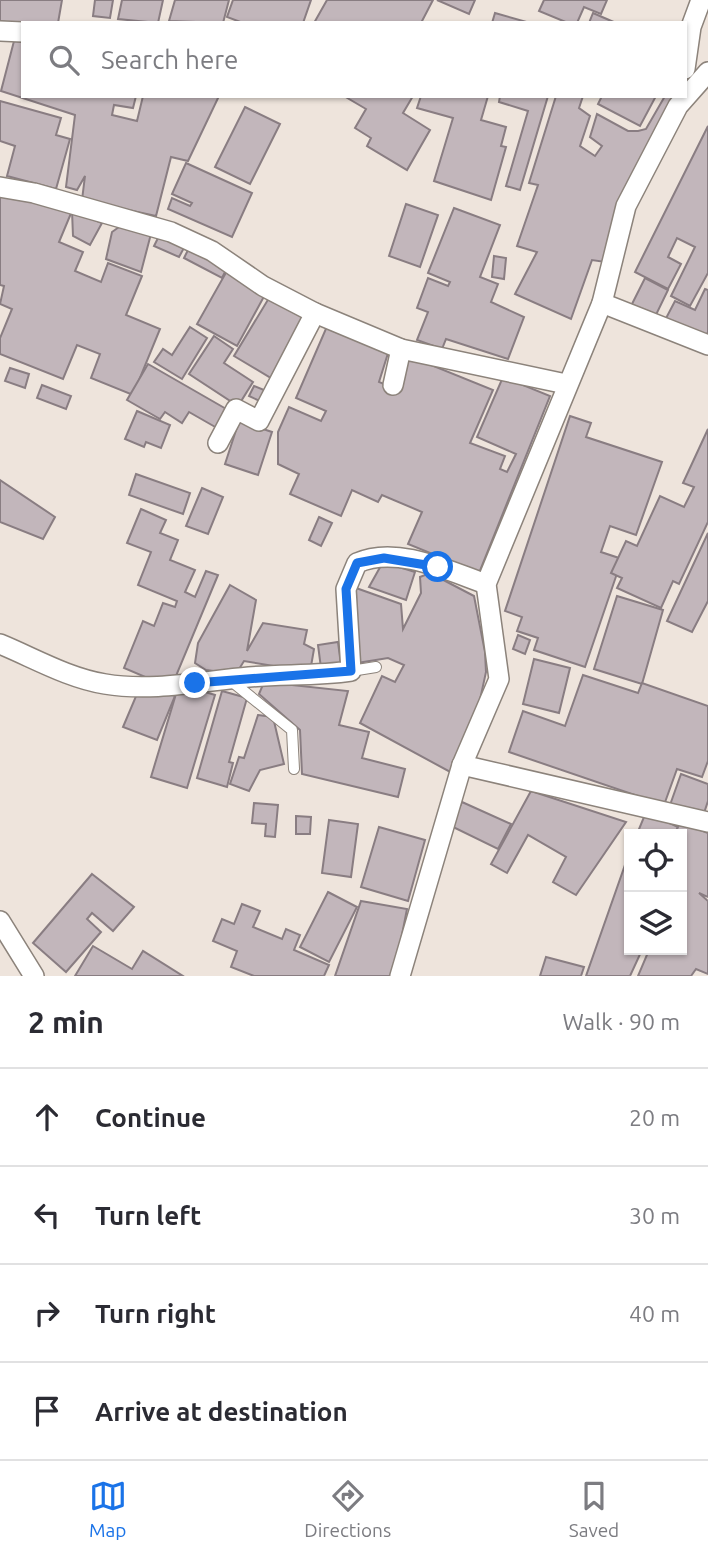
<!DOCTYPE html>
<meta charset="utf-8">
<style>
:root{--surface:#fff;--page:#f2f2f3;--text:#2b2b33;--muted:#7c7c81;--line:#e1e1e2;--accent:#1a73e8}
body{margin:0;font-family:Ubuntu,sans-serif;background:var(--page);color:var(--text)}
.controls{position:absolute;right:21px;bottom:21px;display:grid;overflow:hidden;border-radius:0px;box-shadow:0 2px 5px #0004}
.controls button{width:63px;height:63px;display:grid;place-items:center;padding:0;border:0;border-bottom:2px solid var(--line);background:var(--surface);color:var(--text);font:35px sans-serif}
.stop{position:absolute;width:21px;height:21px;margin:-16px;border:5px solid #1a73e8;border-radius:50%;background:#fff}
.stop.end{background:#1a73e8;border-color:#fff;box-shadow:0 2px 7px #0008}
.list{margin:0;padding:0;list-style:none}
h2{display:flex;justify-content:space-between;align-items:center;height:91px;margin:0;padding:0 28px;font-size:30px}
h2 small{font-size:23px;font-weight:400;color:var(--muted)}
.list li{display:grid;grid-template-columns:46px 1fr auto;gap:21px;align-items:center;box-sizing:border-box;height:98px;padding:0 28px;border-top:2px solid var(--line)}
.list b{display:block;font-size:26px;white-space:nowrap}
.list em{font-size:23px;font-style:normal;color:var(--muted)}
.icon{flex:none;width:38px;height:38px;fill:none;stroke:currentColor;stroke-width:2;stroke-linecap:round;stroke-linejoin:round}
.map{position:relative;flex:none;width:708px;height:976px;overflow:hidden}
.search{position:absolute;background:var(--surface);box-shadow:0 2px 5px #0004;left:21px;right:21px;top:21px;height:77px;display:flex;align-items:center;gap:18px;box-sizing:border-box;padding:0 24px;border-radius:0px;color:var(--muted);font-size:26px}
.sheet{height:483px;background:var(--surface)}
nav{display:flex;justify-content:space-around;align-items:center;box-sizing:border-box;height:98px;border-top:2px solid var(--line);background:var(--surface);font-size:19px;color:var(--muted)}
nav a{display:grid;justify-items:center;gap:4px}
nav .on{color:var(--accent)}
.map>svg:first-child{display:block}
.building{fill:#c2b6bb;stroke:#897d82;stroke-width:2}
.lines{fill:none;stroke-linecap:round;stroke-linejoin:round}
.lane-casing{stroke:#8c837b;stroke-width:12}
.street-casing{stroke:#8c837b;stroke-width:22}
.lane{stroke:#fff;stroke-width:10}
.street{stroke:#fff;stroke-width:19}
.route{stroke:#1a73e8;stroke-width:9}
</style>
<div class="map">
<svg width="708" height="976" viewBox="0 0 708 976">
<rect width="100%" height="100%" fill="#eee4dc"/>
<g class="building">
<path d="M0,0H62L58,23L23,25L0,21Z"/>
<path d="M95,0H113L110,18L93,16Z"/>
<path d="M122,0H163L158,23L118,19Z"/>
<path d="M175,0H229L223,23L169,21Z"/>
<path d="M233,0H311L303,23H243L227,17Z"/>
<path d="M327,0H433L421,23H314Z"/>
<path d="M437,0H475L469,14Z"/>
<path d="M544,0H607L601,14L584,7L577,23H568L539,11Z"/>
<path d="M495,13L530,23H492Z"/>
<path d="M593,13L616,23H589Z"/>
<path d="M14,41L23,42V96H136L133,108L114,105L112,115L137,121L143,96H219L188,161L171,157L156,216L82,200L85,176L77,190L66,187L75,115L1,91Z"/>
<path d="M344,96H413L403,113L430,130L407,170L367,146L371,138L355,128L366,109Z"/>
<path d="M421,96H488L481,120L506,127L501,146L506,147L491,200L434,181L453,118L417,108Z"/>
<path d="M500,96H548L520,190L506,186L528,111L499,102Z"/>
<path d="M556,96H583L579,108L590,116L580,146L595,156L602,146L590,137L597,114L628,131H638L646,129L665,96H677L605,262L592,260L571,319L515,294L537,252L517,246L538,185L529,183Z"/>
<path d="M602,96H656L640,126L598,104Z"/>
<path d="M0,101L61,118L56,135L70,139L56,189L7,176L15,146L0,141Z"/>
<path d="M245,107L280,124L250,184L215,167Z"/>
<path d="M708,126V273L690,306L671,296L695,247L677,238L668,257L681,264L668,289L635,272Z"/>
<path d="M186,163L252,193L232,237L168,209L172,198L190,206L192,203L172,194Z"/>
<path d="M0,182L72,211L59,242L83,252L75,271L101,282L108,263L142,276L126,315L160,329L133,395L91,378L100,354L77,345L63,379L0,354V338L12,309L0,304L4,286L0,285Z"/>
<path d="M406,204L438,215L420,267L389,256Z"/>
<path d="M454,208L500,225L480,277L498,284L491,302L524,317L508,359L446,339L442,349L417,340L428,312L417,308L428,278L448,286L450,282L428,273Z"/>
<path d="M72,211L102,223L90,245L73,236Z"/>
<path d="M126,222L152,230L141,272L106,259L112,232Z"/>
<path d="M160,234L185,246L179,257L154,246Z"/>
<path d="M191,244L229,264L222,278L184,258Z"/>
<path d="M494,256L506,258L504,279L492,277Z"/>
<path d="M228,269L267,291L237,346L197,324Z"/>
<path d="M645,278L668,290L653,321L628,312Z"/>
<path d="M705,289L708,290V332L703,343L663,324L675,301L695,310Z"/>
<path d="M272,293L308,314L271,378L234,356Z"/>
<path d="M328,324L389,350L379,382L398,390L409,356L493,390L470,443L505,456L500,469L507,472L516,454L477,437L503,377L550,396L479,573L408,544L422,512L382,495L378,502L352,490L341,516L290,494L299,474L278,464V432L289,407L321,421L326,411L296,398Z"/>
<path d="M190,327L207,338L182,379L154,362L163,349L172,355Z"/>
<path d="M214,336L233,349L224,363L253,382L238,406L189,374Z"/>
<path d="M148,364L228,410L217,428L189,412L182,423L165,412L160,419L127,400Z"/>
<path d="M10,368L29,374L25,388L5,381Z"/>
<path d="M42,385L71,396L66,409L37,398Z"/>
<path d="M254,386L269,392L264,403L249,396Z"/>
<path d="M137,411L170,425L161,448L146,442L144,447L125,439Z"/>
<path d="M570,416L591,423L586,437L662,462L636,535L610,526L601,552L622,559L585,667L534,650L538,638L517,631L522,617L505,611Z"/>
<path d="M239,421L272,432L258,475L225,464Z"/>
<path d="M708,429V522L679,584L673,581L661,608L617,588L622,578L611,573L626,541L637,546L660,496L684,507L694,487L683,483Z"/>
<path d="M136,474L190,493L183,514L129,495Z"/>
<path d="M0,480L55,517L43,539L0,522Z"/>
<path d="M202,488L223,497L208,534L186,526Z"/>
<path d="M141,509L166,520L160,533L178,540L170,560L195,570L185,592L195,597L206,571L218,575L171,688L124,668L143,621L154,626L163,603L175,607L177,601L138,585L151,552L127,543Z"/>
<path d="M319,517L332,523L321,546L309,540Z"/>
<path d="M708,533V601L692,632L667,621Z"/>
<path d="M383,562L415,572L406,600L369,587Z"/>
<path d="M430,573L474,596L485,652L486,672L478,709L454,774L360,723L382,676L395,682L404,665L388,658L357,663L356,588L401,604L403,629L421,593L420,577Z"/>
<path d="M230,585L256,600L247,651L263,623L307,630L304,644L314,649L310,672L244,661L236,674L206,670L195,663L198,643Z"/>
<path d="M617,596L663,610L642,684L594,669Z"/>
<path d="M518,635L530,640L525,654L513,649Z"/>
<path d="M338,642L341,665L321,668L318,645Z"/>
<path d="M534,659L570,668L559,713L523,704Z"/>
<path d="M583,675L638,693L642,683L708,706V761L702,777L677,769L664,805L509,752L523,711L565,726Z"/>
<path d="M142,682L175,696L157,740L123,727Z"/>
<path d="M264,682L348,691L339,725L369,732L362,758L405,769L398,797L302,774L300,730L259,694Z"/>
<path d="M179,684L215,695L187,788L151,777Z"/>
<path d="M222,691L247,698L229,762L233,763L227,787L197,778Z"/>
<path d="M258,715L273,717L284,764L260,770L249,791L230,784L239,757L244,758Z"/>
<path d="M681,774L708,784V801L703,816L670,805Z"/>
<path d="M531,791L626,822L576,895L553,882L566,857L528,835L507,873L491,864Z"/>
<path d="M462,802L511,824L498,849L451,826Z"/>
<path d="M254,803L278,805L275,837L265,836L266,824L252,823Z"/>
<path d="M646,812L678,827L674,834H637Z"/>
<path d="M296,816L311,817L310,834H296Z"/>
<path d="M329,820L358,824L351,877L322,873Z"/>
<path d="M680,822L708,833V897L699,893L708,901V974L696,969L691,976H638L649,950H682V834H675Z"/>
<path d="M379,827L425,840L408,901L361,887Z"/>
<path d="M625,865L629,867V950H642L630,976H586Z"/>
<path d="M92,874L134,907L113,931L92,913L87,919L101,932L66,972L33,943Z"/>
<path d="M328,892L357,907L329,962L300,947Z"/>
<path d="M361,901L407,909L394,976H335Z"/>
<path d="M242,904L260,911L253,927L282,939L286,929L300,935L294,950L329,965L324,976H254L231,967L237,951L213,941L222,919L234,924Z"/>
<path d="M93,946L132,969L143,951L183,976H75Z"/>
<path d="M546,957L584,967L581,976H540Z"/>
</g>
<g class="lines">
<defs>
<g id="lane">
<path d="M351,671L376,667"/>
<path d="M230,680L292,730L294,769"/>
</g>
<g id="street">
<path d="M0,31L23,32"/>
<path d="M685,69L691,27L701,0"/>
<path d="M0,187L34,193L171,232L212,251L263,286L315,313L401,349L566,384"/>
<path d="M602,303L708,345"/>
<path d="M393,385L401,349"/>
<path d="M218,443L236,409L259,421L315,313"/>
<path d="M0,644C34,658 68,678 105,684C152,692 202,681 249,677C283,674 317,676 351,671L346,589L357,563C396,545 449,571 486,584"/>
<path d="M462,765L708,822"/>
<path d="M0,921L34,976"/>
<path d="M400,976L462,765L499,679L486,584L602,303L626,206L678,106L708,72"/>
</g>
</defs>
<use href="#lane" class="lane-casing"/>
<use href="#street" class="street-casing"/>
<use href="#lane" class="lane"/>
<use href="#street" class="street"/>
</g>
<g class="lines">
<path class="route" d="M195,683L351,671L346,589L357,563L384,558L438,567"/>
</g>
</svg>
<div class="controls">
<button><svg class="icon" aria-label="locate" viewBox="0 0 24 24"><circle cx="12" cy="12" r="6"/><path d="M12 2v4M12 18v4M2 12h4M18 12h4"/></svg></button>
<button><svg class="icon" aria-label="layers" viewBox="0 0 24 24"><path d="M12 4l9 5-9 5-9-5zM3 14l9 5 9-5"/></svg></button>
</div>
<div class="stop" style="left:438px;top:567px"></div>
<div class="stop end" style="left:195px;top:683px"></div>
<div class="search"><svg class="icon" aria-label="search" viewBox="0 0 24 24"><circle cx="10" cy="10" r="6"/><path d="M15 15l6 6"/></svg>Search here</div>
</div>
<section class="sheet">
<h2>2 min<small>Walk · 90 m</small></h2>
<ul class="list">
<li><svg class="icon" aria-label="ahead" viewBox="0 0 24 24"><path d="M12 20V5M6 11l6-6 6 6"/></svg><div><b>Continue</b></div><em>20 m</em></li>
<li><svg class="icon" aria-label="left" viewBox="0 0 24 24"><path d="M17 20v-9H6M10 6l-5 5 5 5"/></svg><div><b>Turn left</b></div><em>30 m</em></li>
<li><svg class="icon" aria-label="right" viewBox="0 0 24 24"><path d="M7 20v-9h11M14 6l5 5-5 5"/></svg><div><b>Turn right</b></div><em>40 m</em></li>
<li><svg class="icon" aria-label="arrive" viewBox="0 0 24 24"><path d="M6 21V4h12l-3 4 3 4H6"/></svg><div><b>Arrive at destination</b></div></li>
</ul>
</section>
<nav>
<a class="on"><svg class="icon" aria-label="map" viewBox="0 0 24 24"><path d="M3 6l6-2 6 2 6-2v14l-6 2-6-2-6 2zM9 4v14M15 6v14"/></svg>Map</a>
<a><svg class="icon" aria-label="directions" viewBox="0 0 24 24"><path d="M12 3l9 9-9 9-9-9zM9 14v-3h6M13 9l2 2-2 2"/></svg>Directions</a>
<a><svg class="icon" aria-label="saved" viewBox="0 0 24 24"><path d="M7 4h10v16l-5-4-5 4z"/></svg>Saved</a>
</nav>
